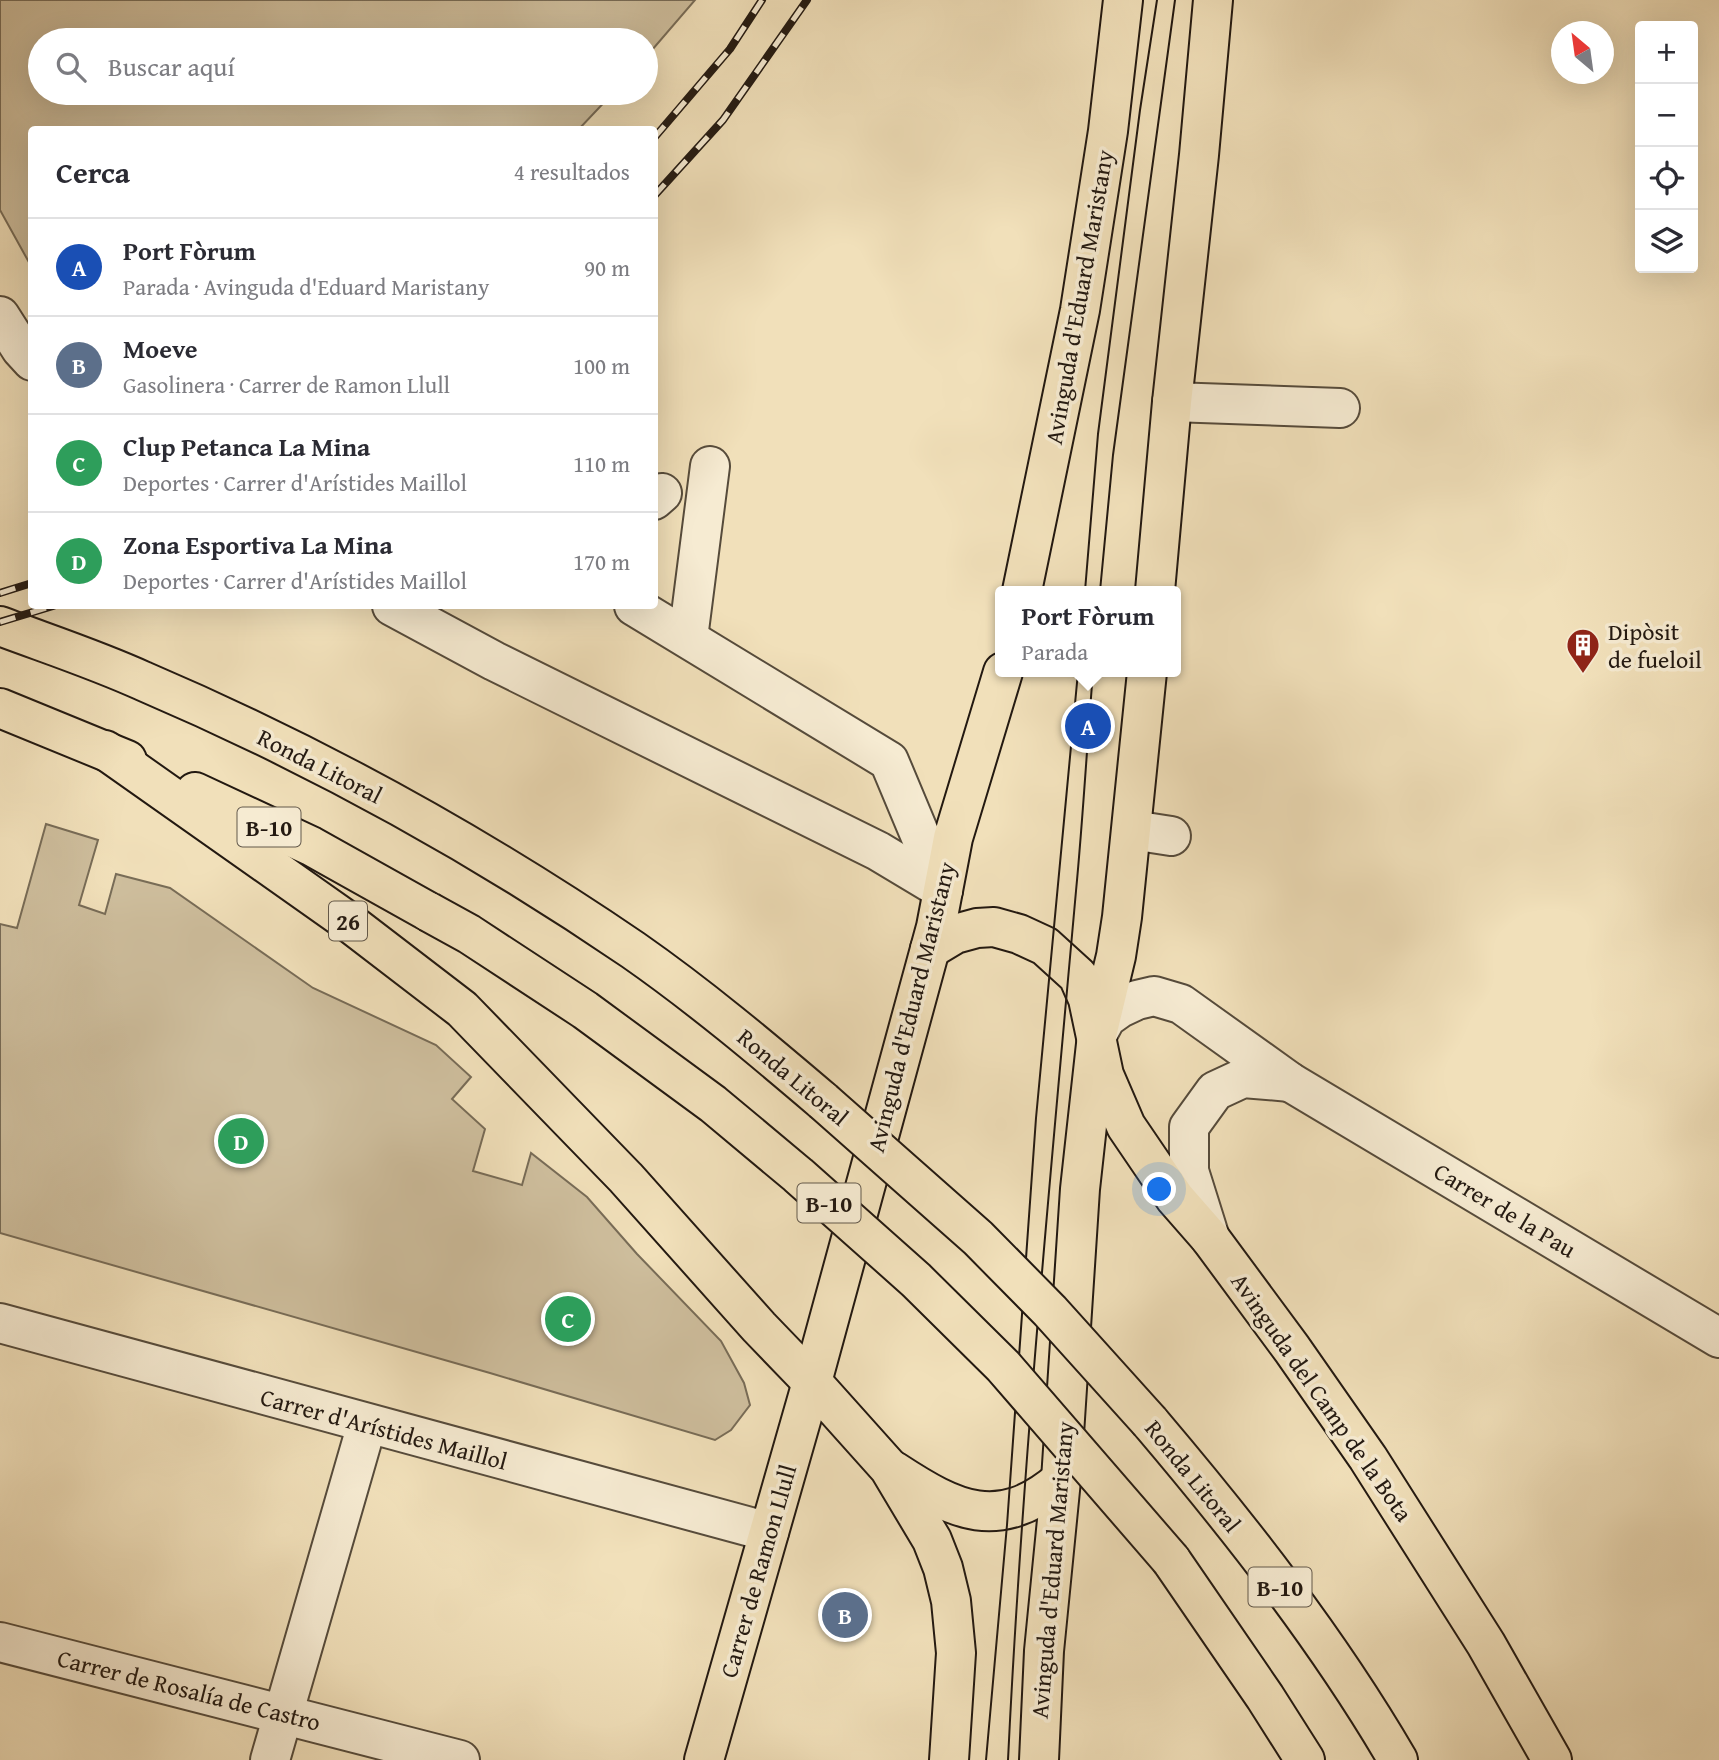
<!DOCTYPE html>
<html lang="es">
<meta charset="utf-8">
<style>
:root{--surface:#fff;--page:#f2f2f3;--text:#2b2b33;--muted:#7c7c81;--line:#e1e1e2;--accent:#0b8043}
body{margin:0;font-family:"Gentium Book Plus",serif;background:var(--page);color:var(--text)}
.controls{position:absolute;right:21px;top:21px;display:grid;overflow:hidden;border-radius:7px;box-shadow:0 7px 28px #0002}
.controls button{width:63px;height:63px;display:grid;place-items:center;padding:0;border:0;border-bottom:2px solid var(--line);background:var(--surface);color:var(--text);font:35px sans-serif}
.compass{position:absolute;left:1551px;top:21px;width:63px;height:63px;border-radius:50%;background:var(--surface);box-shadow:0 7px 28px #0002;rotate:331deg}
.you{position:absolute;left:1160px;top:1190px;width:24px;height:24px;margin:-18px;border:5px solid #fff;border-radius:50%;background:#1a73e8;box-shadow:0 0 0 10px #1a73e833}
.badge{display:grid;place-items:center;width:46px;height:46px;border-radius:50%;background:var(--accent);color:#fff;font-size:23px;font-weight:700}
.pin{position:absolute;translate:-50% -50%;border:4px solid #fff;box-shadow:0 2px 7px #0006}
.popup{position:absolute;left:995px;top:586px;width:186px;height:91px;box-sizing:border-box;display:grid;place-content:center;border-radius:7px;background:var(--surface);filter:drop-shadow(0 2px 5px #0005);font-size:23px;white-space:nowrap;color:var(--muted)}
.popup b{font-size:26px;color:var(--text)}
.popup::after{content:'';position:absolute;left:50%;top:100%;margin-left:-14px;border:14px solid transparent;border-top-color:var(--surface)}
.list{margin:0;padding:0;list-style:none}
h2{display:flex;justify-content:space-between;align-items:center;height:91px;margin:0;padding:0 28px;font-size:30px}
h2 small{font-size:23px;font-weight:400;color:var(--muted)}
.list li{display:grid;grid-template-columns:46px 1fr auto;gap:21px;align-items:center;box-sizing:border-box;height:98px;padding:0 28px;border-top:2px solid var(--line)}
.list b{display:block;font-size:26px;white-space:nowrap}
.list p{margin:0;font-size:23px;white-space:nowrap;color:var(--muted)}
.list em{font-size:23px;font-style:normal;color:var(--muted)}
.icon{flex:none;width:38px;height:38px;fill:none;stroke:currentColor;stroke-width:2;stroke-linecap:round;stroke-linejoin:round}
.map{position:relative;flex:none;width:1719px;height:1760px;overflow:hidden}
.search{position:absolute;background:var(--surface);box-shadow:0 7px 28px #0002;left:28px;top:28px;width:630px;height:77px;display:flex;align-items:center;gap:18px;box-sizing:border-box;padding:0 24px;border-radius:38px;color:var(--muted);font-size:26px}
.panel{position:absolute;background:var(--surface);box-shadow:0 7px 28px #0002;left:28px;top:126px;width:630px;height:483px;border-radius:7px}
.map>svg:first-child{display:block}
.green{fill:#cebe9d;stroke:#786c57;stroke-width:2}
.lines{fill:none;stroke-linecap:round;stroke-linejoin:round}
.minor-casing{stroke:#564b3b;stroke-width:42}
.major-casing{stroke:#231911;stroke-width:42}
.highway-casing{stroke:#231911;stroke-width:42}
.minor{stroke:#f6ebd2;stroke-width:38}
.major{stroke:#f1e0ba;stroke-width:38}
.highway{stroke:#f1e0ba;stroke-width:38}
.tram{stroke:#231911;stroke-width:2}
.rail-casing{stroke:#231911;stroke-width:8}
.rail{stroke:#f6ebd2;stroke-width:5;stroke-dasharray:16;stroke-linecap:butt}
.highway-bridge-casing{stroke:#231911;stroke-width:42;stroke-linecap:butt}
.highway-bridge{stroke:#f1e0ba;stroke-width:38}
.labels{text-anchor:middle;dominant-baseline:central;stroke-width:7;stroke-linejoin:round;paint-order:stroke}
.shield{fill:#f6ebd2;stroke:#62584b;stroke-width:2}
.shield-label{font-size:23px;font-weight:bold;fill:#231911}
.street-label{font-size:24px;fill:#231911;stroke:#f6ebd2}
.poi-label{font-size:24px;fill:#231911;stroke:#f6ebd2;text-anchor:start}
</style>
<div class="map">
<svg width="1719" height="1760" viewBox="0 0 1719 1760">
<rect width="100%" height="100%" fill="#f1e0ba"/>
<filter id="stains"><feTurbulence type="fractalNoise" baseFrequency=".00286" numOctaves="4"/><feColorMatrix values="0 0 0 0 .2 0 0 0 0 .09 0 0 0 0 .02 0 0 0 .5 -.17"/></filter>
<radialGradient id="worn" r=".72"><stop offset=".6" stop-color="#630" stop-opacity="0"/><stop offset="1" stop-color="#630" stop-opacity=".3"/></radialGradient>
<g class="green">
<path d="M0,0H695L646,57V40H40V93H613L579,129L32,130L31,266L0,210Z"/>
<path d="M46,824L98,840L79,905L105,914L116,874L170,888L313,988L436,1045L471,1077L452,1099L485,1129L473,1171L522,1185L531,1153L587,1197L637,1254L721,1341L744,1383L750,1405L731,1430L715,1440L490,1373L0,1233V924L17,928Z"/>
</g>
<g class="lines">
<defs>
<g id="minor">
<path d="M0,316L21,349L32,361"/>
<path d="M1172,402L1340,408"/>
<path d="M654,500L662,493"/>
<path d="M392,606L494,661L878,851L943,890"/>
<path d="M634,606L889,761L943,890"/>
<path d="M688,638L710,466"/>
<path d="M1132,830L1171,836"/>
<path d="M1097,1035L1106,1018L1120,1008L1137,1000L1154,996L1181,1004L1290,1082L1719,1338"/>
<path d="M1210,1238L1189,1171V1127L1215,1091L1243,1078L1290,1082"/>
<path d="M0,1323L769,1532"/>
<path d="M0,1642L460,1760"/>
<path d="M270,1760L367,1424"/>
</g>
<g id="major">
<path d="M1022,591L1080,310L1108,131L1123,0"/>
<path d="M1155,591L1172,402L1199,155L1213,0"/>
<path d="M930,949L955,934L977,928L994,927L1019,934L1045,946L1078,976L1088,999L1104,1075L1126,1126L1175,1198L1210,1238L1292,1349L1368,1458L1486,1644L1552,1760"/>
<path d="M812,1382L889,1468L932,1540L943,1568L951,1601L956,1653L949,1760"/>
<path d="M894,1471C955,1511 999,1533 1061,1480"/>
<path d="M704,1760L812,1382L936,927L953,838L1003,672"/>
<path d="M1039,1760L1044,1651L1061,1480L1080,1189L1097,1035L1116,956L1122,917L1147,672"/>
</g>
<g id="highway">
<path d="M0,626C48,644 97,660 143,681C314,754 479,845 633,950C699,996 762,1049 823,1101"/>
<path d="M0,708L127,760"/>
<path d="M105,750L346,920L462,1009L626,1178L759,1327L812,1382"/>
<path d="M195,792L311,846L429,912"/>
<path d="M1150,1422C1240,1528 1328,1640 1398,1760"/>
<path d="M1171,1560L1265,1697L1305,1760"/>
</g>
</defs>
<use href="#minor" class="minor-casing"/>
<use href="#major" class="major-casing"/>
<use href="#highway" class="highway-casing"/>
<use href="#minor" class="minor"/>
<use href="#major" class="major"/>
<use href="#highway" class="highway"/>
<g class="tram">
<path d="M1085,591L1098,434L1140,110L1157,0"/>
<path d="M1100,591L1113,455L1175,0"/>
<path d="M986,1760L1007,1525L1036,1118L1078,672"/>
<path d="M1008,1760C1022,1470 1050,1180 1076,891C1083,818 1087,745 1093,672"/>
</g>
<defs>
<g id="rail">
<path d="M654,138L730,49L762,0"/>
<path d="M654,196L723,120L807,0"/>
<path d="M0,593L32,583"/>
<path d="M0,622L53,606"/>
</g>
</defs>
<use href="#rail" class="rail-casing"/>
<use href="#rail" class="rail"/>
<defs>
<g id="highway-bridge">
<path d="M429,912L469,934L585,1010L713,1104L798,1175L916,1280L1003,1366L1171,1560"/>
<path d="M823,1101L978,1238L1050,1311L1150,1422"/>
</g>
</defs>
<use href="#highway-bridge" class="highway-bridge-casing"/>
<use href="#highway-bridge" class="highway-bridge"/>
</g>
<defs>
<symbol id="building-pin" viewBox="-11 -11 22 30"><path d="M0 17L-7.5 6A9.5 9.5 0 1 1 7.5 6Z" fill="#8f2418" stroke="#f6ebd2"/><path d="M-4-6H4V6H1V3H-1V6H-4ZM-2.5-4.3h1.7v1.8h-1.7ZM.8-4.3h1.7v1.8H.8ZM-2.5-1h1.7V.8h-1.7ZM.8-1h1.7V.8H.8Z" fill="#fff"/></symbol>
</defs>
<g fill-rule="evenodd">
<use href="#building-pin" x="1564" y="626" width="38" height="52"/>
</g>
<g class="labels">
<g class="shield">
<rect x="237.5" y="807.5" width="63" height="39" rx="5"/>
<rect x="329" y="901.5" width="38" height="39" rx="5"/>
<rect x="797.5" y="1183.5" width="63" height="39" rx="5"/>
<rect x="1248.5" y="1567.5" width="63" height="39" rx="5"/>
</g>
<g class="shield-label">
<text x="269" y="827">B-10</text>
<text x="348" y="921">26</text>
<text x="829" y="1203">B-10</text>
<text x="1280" y="1587">B-10</text>
</g>
<g class="street-label">
<text transform="translate(1079 297) rotate(-80)">Avinguda d'Eduard Maristany</text>
<text transform="translate(320 766) rotate(27)">Ronda Litoral</text>
<text transform="translate(911 1007) rotate(-76)">Avinguda d'Eduard Maristany</text>
<text transform="translate(793 1077) rotate(40)">Ronda Litoral</text>
<text transform="translate(1505 1210) rotate(31)">Carrer de la Pau</text>
<text transform="translate(1322 1397) rotate(55)">Avinguda del Camp de la Bota</text>
<text transform="translate(384 1429) rotate(15)">Carrer d'Arístides Maillol</text>
<text transform="translate(1193 1476) rotate(51)">Ronda Litoral</text>
<text transform="translate(1052 1570) rotate(-85)">Avinguda d'Eduard Maristany</text>
<text transform="translate(758 1571) rotate(-74)">Carrer de Ramon Llull</text>
<text transform="translate(189 1690) rotate(14)">Carrer de Rosalía de Castro</text>
</g>
<g class="poi-label">
<text x="1608" y="631">Dipòsit<tspan x="1608" dy="28">de fueloil</tspan></text>
</g>
</g>
<rect width="100%" height="100%" filter="url(#stains)"/>
<rect width="100%" height="100%" fill="url(#worn)"/>
</svg>
<div class="controls">
<button>+</button>
<button>−</button>
<button><svg class="icon" aria-label="locate" viewBox="0 0 24 24"><circle cx="12" cy="12" r="6"/><path d="M12 2v4M12 18v4M2 12h4M18 12h4"/></svg></button>
<button><svg class="icon" aria-label="layers" viewBox="0 0 24 24"><path d="M12 4l9 5-9 5-9-5zM3 14l9 5 9-5"/></svg></button>
</div>
<svg class="compass" viewBox="-18 -18 36 36"><path d="M0-13l5 13h-10z" fill="#e53935"/><path d="M0 13l5-13h-10z" fill="#7c7c81"/></svg>
<div class="you"></div>
<div class="pin badge" style="left:1088px;top:726px;background:#1a4fb4">A</div>
<div class="popup"><b>Port Fòrum</b>Parada</div>
<div class="pin badge" style="left:845px;top:1615px;background:#5c6f8a">B</div>
<div class="pin badge" style="left:568px;top:1319px;background:#2e9e5b">C</div>
<div class="pin badge" style="left:241px;top:1141px;background:#2e9e5b">D</div>
<div class="search"><svg class="icon" aria-label="search" viewBox="0 0 24 24"><circle cx="10" cy="10" r="6"/><path d="M15 15l6 6"/></svg>Buscar aquí</div>
<section class="panel">
<h2>Cerca<small>4 resultados</small></h2>
<ul class="list">
<li><span class="badge" style="background:#1a4fb4">A</span><div><b>Port Fòrum</b><p>Parada · Avinguda d'Eduard Maristany</p></div><em>90 m</em></li>
<li><span class="badge" style="background:#5c6f8a">B</span><div><b>Moeve</b><p>Gasolinera · Carrer de Ramon Llull</p></div><em>100 m</em></li>
<li><span class="badge" style="background:#2e9e5b">C</span><div><b>Clup Petanca La Mina</b><p>Deportes · Carrer d'Arístides Maillol</p></div><em>110 m</em></li>
<li><span class="badge" style="background:#2e9e5b">D</span><div><b>Zona Esportiva La Mina</b><p>Deportes · Carrer d'Arístides Maillol</p></div><em>170 m</em></li>
</ul>
</section>
</div>
